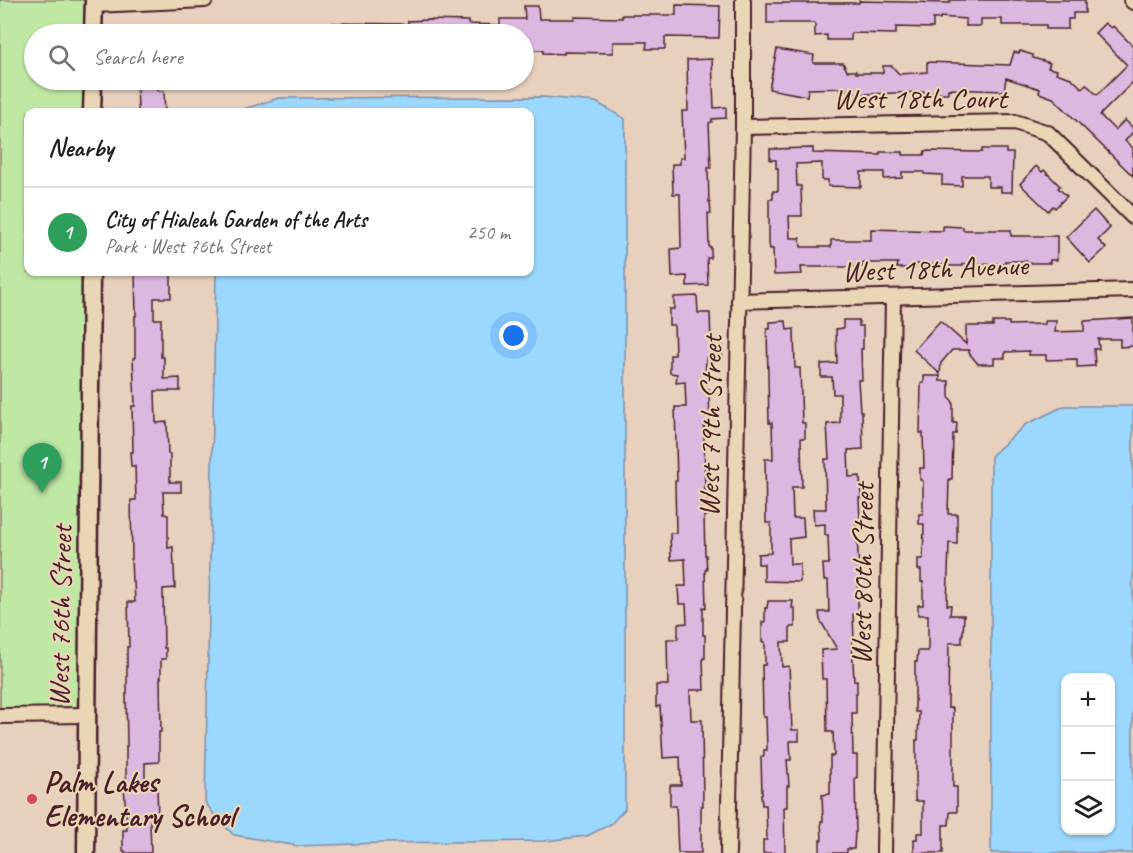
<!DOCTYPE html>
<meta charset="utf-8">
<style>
:root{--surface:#fff;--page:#f6f6f6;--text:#202124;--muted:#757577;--line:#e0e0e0;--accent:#d1495b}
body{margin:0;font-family:Caveat,sans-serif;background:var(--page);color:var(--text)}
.controls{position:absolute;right:18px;bottom:18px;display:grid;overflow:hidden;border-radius:12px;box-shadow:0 2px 4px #0004}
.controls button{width:54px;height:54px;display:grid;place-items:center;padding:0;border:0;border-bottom:2px solid var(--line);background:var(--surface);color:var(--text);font:30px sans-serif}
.you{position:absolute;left:514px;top:336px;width:21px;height:21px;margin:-15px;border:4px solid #fff;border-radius:50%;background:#1a73e8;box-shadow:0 0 0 9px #1a73e833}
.badge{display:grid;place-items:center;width:39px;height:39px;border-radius:50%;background:var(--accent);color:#fff;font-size:20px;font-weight:700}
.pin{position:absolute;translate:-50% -50px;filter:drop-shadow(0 2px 3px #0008)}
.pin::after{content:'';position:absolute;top:32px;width:21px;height:18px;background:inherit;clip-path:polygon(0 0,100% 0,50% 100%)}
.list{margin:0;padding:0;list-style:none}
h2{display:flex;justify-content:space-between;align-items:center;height:78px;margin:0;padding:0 24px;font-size:26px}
h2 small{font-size:20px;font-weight:400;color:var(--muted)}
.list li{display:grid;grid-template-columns:39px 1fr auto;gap:18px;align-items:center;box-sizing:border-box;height:90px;padding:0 24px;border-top:2px solid var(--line)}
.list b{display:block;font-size:22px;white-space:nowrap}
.list p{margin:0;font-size:20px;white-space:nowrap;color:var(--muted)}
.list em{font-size:20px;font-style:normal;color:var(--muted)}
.icon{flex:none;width:33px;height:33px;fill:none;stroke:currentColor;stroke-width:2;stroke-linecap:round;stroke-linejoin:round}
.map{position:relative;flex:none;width:1133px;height:853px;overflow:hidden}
.search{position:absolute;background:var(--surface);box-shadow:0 2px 4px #0004;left:24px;top:24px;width:510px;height:66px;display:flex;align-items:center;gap:15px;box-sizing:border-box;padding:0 21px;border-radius:33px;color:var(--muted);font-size:22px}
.panel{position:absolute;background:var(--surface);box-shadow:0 2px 4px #0004;left:24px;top:108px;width:510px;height:168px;border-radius:12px}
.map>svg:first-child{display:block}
.green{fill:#bfe8a4;stroke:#848468;stroke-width:1.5}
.water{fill:#9cd7fd;stroke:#7b8da9;stroke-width:1.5;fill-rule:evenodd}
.building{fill:#dcb7e0;stroke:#4a1f2b;stroke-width:1.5}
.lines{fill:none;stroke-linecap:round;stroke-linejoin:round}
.minor-casing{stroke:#4a1f2b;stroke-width:18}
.tertiary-casing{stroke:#4a1f2b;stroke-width:21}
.minor{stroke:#ead6b4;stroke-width:14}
.tertiary{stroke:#ead6b4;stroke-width:16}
.poi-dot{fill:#d1495b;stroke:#ead6b4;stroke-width:2}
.labels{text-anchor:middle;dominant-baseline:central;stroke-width:4.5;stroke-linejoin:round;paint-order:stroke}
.street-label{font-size:30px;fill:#4a1f2b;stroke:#ead6b4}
.poi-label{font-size:30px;font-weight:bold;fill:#4a1f2b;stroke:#ead6b4;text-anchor:start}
</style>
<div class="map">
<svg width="1133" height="853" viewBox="0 0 1133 853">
<rect width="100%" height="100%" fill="#e7d0bd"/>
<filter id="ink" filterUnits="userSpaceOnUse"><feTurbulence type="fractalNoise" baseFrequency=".0167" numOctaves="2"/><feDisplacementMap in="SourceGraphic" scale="12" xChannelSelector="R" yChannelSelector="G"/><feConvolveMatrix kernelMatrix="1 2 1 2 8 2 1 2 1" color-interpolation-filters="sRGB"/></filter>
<g filter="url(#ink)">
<path class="green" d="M0,0H90L89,34H34V80H88L87,112H28V272H85L82,715H0Z"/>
<g class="water">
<path d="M544,97L596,102L625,119V809L611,824L587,836L544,841L382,843L298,846L234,835L218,820L205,802L216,272H530V112H234L279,98Z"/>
<path d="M1064,406H1133V853H991V456L1025,425ZM1066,678H1110V830H1066Z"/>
</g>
<g class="building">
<path d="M950,0H1085V13H1073V19H1068V29H1046V25H1002V19H981V26H966V19L940,17V19H933V28L896,27V34L851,33V40H827V35L815,36V23H767V3H859V1L950,3Z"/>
<path d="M676,5L720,6L719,38L665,37V49H646L647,42H613V53L564,52V54L543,53V50H526V42H524V34H332V23L408,24V21L428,20L468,21V24L500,25V19H525L524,6H538L539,19H574V17L622,18V15H676Z"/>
<path d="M1105,23L1111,28L1113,26L1133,46V82L1100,115L1115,130L1125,120L1133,128V132L1125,141L1133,148V176L1053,98L1039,93L1040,89L1006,78L1004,91L948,89V93H924V92L866,94L847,92L846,88L808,89L807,96L769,89L777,49L814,55L813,63H843L847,71H856V73H883V66H892L899,74L927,72V62L1010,65L1014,52L1019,53L1020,51L1033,55V58L1050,63L1048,68L1057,70L1056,73L1071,78L1082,88L1086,84L1097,95L1127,65L1095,33Z"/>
<path d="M712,59L714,108L726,107V118L712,119V122L709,123L711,168H708L709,202H710L711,214L708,213L709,247H711V258H707L708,285L687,286V276L672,277L671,249L681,248L680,194H673L672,164H680V158H684L682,111H688L687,60Z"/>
<path d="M137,80H158V91H164L165,112H138Z"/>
<path d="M813,148V153L880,155V152H903V155H924L925,151L982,152V149H1006V153H1013L1012,192H1001V187H988V176H962V186L942,185V175L924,174V172H902V178L884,179V172H861V187L828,186V180H822V163L796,164L797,186H801L802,216H789L790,238H800L801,247H831V240H871V229L943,231V226L963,227V230H1011V236H1057V260H1050V263H1027V261H1005V264H963V266H949V265L915,264V268H897L898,263H862V267H801L802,274L774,275L773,249H770L769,244V199H773V191H778V168H776V160H770V149Z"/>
<path d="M1036,166L1042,172L1044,170L1060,186L1058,188L1067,196L1055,208L1053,206L1048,211L1020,184Z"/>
<path d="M1094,210L1110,228L1098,240L1106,248L1090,263L1066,237Z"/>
<path d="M135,272H171V298H154V319H161V357H164V379L180,378V391H155L156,423L167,422L168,454H170V482H181V492H163L164,514L168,515V548L173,547L175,588L163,589L164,648H166V659H161V678H160L161,732H159V762L145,763V784H157L158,821H150L151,853H125V851H123V830H127L124,785H126V746H127L126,694H127V647H129L128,602H135L134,582H132L131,558L132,559L131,500H136L135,466H131L130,452H133L132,406H135L133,358H135V316H136Z"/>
<path d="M697,296L698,313H710L711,342H722V356L706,357L705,389H709L710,427H704L705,492H707V516H704L705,555H706L707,570H705L706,608L703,607V635H705V658H703L704,690H690L691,720H702L703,806H701V853H678L676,806H670V785H681L680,757L663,758L660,706L656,707V685H668L667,639H678V624L687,623L686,604H679L678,586H686L685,559L671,560L670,533H676L675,481H677L675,407H686L685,382L676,383L677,374L670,373V355H675L674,325H669V309H674V297Z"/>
<path d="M1133,318V346L1120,347V339H1098L1099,349H1094L1095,366L1077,367V359L1046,360V355H1029V351L1005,352V358H994V364H978L969,353V350H952L941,363L940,374L914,350L940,321L966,344V326H993V322H1009V325L1045,324V321H1056L1055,332L1084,331V321Z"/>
<path d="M843,320H859V326H863V349H861L862,380H858L860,411H862L863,449L848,450L849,477L860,476L861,498H859L860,521L856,522L860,584H858V613L853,614L854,641H852L854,681L857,680V693H856V713H852L853,755H857V778H855L856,832H855L854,849H847V853H820V840H822L821,821H823L822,795L830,794V756H834L833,732H827L826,679H822L821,650L837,649L820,620L819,612H829L828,580H824L823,564H829L828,535H825V524L814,525L813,509H826L825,459H829L827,424L840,423V394H833L832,377H821V364L837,363L836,329L843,328Z"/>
<path d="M786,321L787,330L794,329L795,368H800L802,423H805V438H801L802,487H792L793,518H803L804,537L789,539L790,564H800V582L764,581V564H758V554L771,553V523H766L765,459H773L772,423H769L767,329H770V322Z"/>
<path d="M924,376H940V381H949V397L953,402V423H957L956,434H953L952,479H949L948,514H957V544L949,543L947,605H951L950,615H964L963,634H962V643H949L948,708H953V787H957V812H950L949,825H943V853H914V839H917V833H923V801H915V786H916V740H918L919,712H915V662H917L918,651H928V615H918V605H923V582H921V570H918V559H923L924,524H919V514H923V481L920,480V468H924L923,433H920L921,383H924Z"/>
<path d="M768,601H793L792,608H795V627H790V642H781L782,667L789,666L792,730H799V741H790L791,760H787L789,786H787V807H784L785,853H763V840H767L766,805H762L761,794H762L761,757L764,756V750H767L766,717H763L762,665H765V642H762V622H765V608H767Z"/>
</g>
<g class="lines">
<defs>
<g id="minor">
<path d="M1131,0L1133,2"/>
<path d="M94,5L205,0"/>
<path d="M743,127L1015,122L1048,133L1133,217"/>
<path d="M739,301L1133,290"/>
<path d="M0,716L86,715"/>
<path d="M728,853L743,127V0"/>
<path d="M884,853L893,297"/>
</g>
<g id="tertiary">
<path d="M93,34L94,0"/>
<path d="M92,112L93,80"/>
<path d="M86,853L91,272"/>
</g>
</defs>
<use href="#minor" class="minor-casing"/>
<use href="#tertiary" class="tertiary-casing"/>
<use href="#minor" class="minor"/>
<use href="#tertiary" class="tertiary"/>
</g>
</g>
<circle class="poi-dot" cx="32" cy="799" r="6"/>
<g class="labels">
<g class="street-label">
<text x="920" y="98">West 18th Court</text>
<text transform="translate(935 268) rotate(-2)">West 18th Avenue</text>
<text transform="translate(710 426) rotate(-89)">West 79th Street</text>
<text transform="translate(862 574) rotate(-89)">West 80th Street</text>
<text transform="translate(60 616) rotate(-89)">West 76th Street</text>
</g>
<g class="poi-label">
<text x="44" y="782">Palm Lakes<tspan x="44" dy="34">Elementary School</tspan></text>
</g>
</g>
</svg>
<div class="controls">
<button>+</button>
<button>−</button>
<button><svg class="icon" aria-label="layers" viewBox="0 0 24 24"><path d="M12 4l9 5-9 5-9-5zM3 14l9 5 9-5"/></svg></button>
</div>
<div class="you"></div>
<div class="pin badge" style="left:42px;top:493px;background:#2e9e5b">1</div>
<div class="search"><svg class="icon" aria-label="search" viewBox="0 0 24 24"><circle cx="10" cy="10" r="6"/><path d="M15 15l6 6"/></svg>Search here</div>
<section class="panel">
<h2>Nearby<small></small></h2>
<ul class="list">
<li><span class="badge" style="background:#2e9e5b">1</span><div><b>City of Hialeah Garden of the Arts</b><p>Park · West 76th Street</p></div><em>250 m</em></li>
</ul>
</section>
</div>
